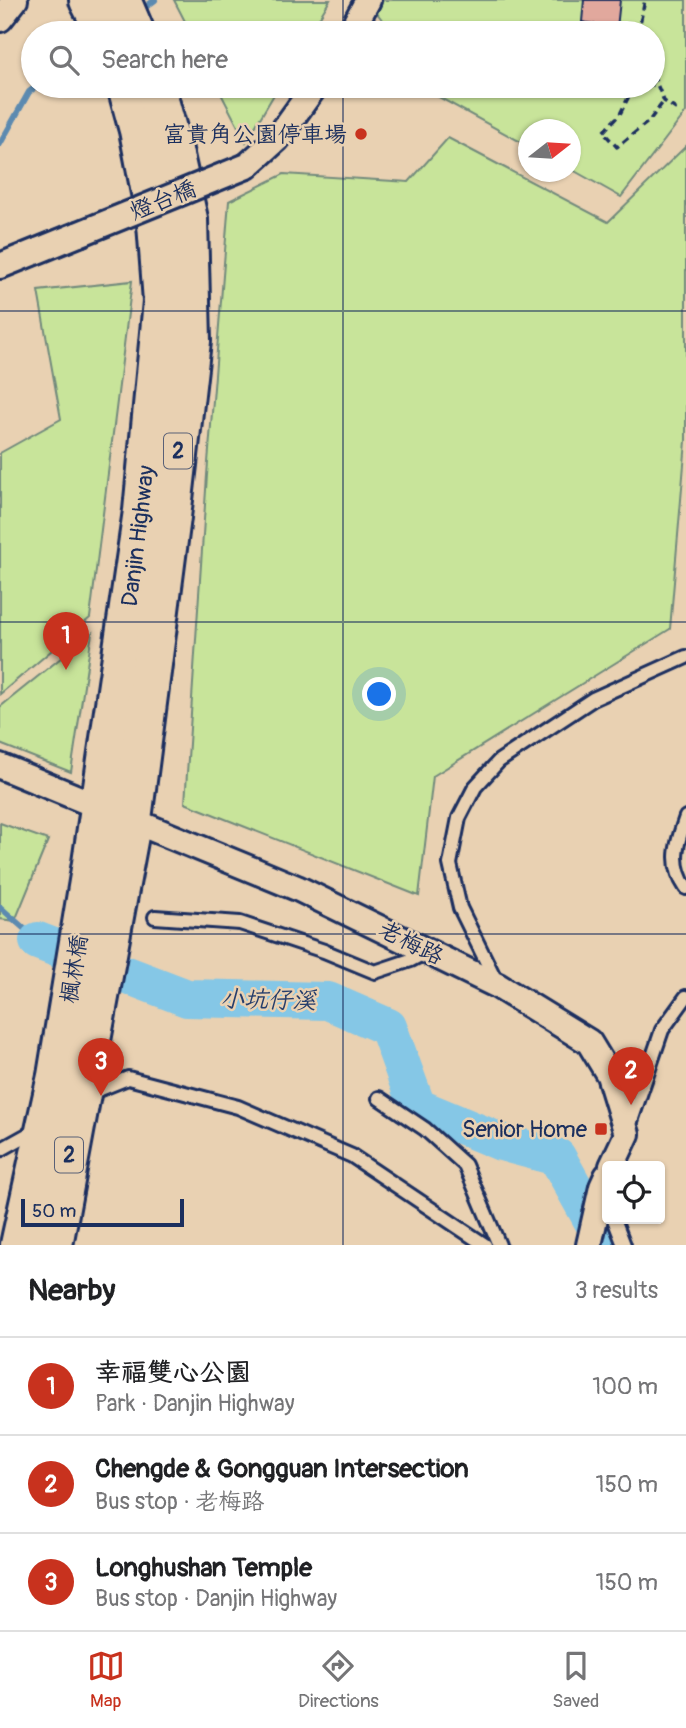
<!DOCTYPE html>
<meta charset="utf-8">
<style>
:root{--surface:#fff;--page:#f2f2f2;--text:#202124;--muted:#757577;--line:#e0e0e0;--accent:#c8321e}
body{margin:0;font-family:Pangolin,"LXGW WenKai TC",sans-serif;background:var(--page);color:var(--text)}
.controls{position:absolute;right:21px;bottom:21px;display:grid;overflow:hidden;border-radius:7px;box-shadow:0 2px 5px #0004}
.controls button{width:63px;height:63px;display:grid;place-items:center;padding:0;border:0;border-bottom:2px solid var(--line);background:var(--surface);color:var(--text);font:35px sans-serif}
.compass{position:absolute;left:518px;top:119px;width:63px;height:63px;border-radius:50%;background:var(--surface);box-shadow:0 2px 5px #0004;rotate:73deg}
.scale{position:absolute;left:21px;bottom:18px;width:163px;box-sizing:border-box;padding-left:7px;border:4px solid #1b2f5e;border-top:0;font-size:19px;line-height:24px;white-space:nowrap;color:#1b2f5e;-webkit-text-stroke:5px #e9d1b2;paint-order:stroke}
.you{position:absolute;left:380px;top:695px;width:24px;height:24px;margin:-18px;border:5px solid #fff;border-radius:50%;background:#1a73e8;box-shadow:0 0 0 10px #1a73e833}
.badge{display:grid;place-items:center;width:46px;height:46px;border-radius:50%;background:var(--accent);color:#fff;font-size:23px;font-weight:700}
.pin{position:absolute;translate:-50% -58px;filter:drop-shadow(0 2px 4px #0008)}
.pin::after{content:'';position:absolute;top:37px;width:24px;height:21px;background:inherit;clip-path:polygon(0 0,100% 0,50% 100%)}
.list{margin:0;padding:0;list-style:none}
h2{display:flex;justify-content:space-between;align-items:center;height:91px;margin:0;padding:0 28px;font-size:30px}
h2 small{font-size:23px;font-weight:400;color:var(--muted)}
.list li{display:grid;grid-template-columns:46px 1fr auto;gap:21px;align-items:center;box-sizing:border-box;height:98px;padding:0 28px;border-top:2px solid var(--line)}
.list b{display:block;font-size:26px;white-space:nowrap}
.list p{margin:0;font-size:23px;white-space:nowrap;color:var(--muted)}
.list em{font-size:23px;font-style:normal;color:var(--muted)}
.icon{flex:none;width:38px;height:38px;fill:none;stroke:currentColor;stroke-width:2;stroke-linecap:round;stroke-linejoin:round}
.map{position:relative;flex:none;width:686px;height:1245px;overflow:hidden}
.search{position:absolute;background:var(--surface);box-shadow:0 2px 5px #0004;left:21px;right:21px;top:21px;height:77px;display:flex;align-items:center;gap:18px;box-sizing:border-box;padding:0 24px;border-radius:38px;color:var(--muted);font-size:26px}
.sheet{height:385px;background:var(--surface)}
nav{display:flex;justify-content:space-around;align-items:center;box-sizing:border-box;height:98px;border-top:2px solid var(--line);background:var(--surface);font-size:19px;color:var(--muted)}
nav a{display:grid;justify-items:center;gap:4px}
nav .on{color:var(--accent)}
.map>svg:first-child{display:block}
.green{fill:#c8e49a;stroke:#728a7c;stroke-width:2}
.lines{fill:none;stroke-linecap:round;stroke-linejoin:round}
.stream{stroke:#5b8ab0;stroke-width:6}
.river{stroke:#85c7e6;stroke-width:38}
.building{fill:#e1a89d;stroke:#1b2f5e;stroke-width:2}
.lane-casing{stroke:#1b2f5e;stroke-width:18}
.street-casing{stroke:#1b2f5e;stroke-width:30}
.primary-casing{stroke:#1b2f5e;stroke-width:44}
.path{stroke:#1b2f5e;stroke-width:3.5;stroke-dasharray:7 5;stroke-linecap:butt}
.lane{stroke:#e9d1b2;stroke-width:12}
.street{stroke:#e9d1b2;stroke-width:24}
.primary{stroke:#e9d1b2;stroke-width:38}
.street-bridge-casing{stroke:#1b2f5e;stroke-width:30;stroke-linecap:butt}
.street-bridge{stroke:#e9d1b2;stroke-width:24}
.grid{fill:none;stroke:#1b2f5e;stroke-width:2;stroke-opacity:0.55}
.poi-dot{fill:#c8321e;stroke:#e9d1b2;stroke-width:2.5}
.labels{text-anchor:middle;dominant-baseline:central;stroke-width:5;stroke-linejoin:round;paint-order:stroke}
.shield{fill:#e9d1b2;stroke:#596077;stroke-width:2}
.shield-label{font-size:21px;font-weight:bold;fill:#1b2f5e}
.poi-label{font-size:23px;fill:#1b2f5e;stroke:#e9d1b2;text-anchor:end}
.street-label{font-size:23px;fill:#1b2f5e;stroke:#e9d1b2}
.water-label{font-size:24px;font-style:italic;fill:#263e6c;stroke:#e9d1b2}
</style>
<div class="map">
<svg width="686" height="1245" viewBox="0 0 686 1245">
<rect width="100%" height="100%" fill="#e9d1b2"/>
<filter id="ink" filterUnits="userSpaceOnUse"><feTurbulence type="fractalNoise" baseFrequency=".0143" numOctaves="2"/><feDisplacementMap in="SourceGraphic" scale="14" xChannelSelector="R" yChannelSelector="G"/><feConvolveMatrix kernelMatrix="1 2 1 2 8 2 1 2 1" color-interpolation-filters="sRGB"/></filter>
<g filter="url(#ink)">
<g class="green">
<path d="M174,0H330L310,33H191Z"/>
<path d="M383,0H686V112L621,197L571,169L570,130H528V146L435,95L429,86H653V33H392L377,13Z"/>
<path d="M217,86H279L246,142Z"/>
<path d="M448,138L608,222L686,146V441L670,629L433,776L419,896L185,803L207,475L229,201L284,174L409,182Z"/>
<path d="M132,281L90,618L0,694V453L61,419L38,291Z"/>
<path d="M92,633L71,772L0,744V707Z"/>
<path d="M0,823L48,840L15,921L0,919Z"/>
</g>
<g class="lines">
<g class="stream">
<path d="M139,12L155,0"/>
<path d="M0,144L29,92L37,86"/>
<path d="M0,907L38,941"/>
</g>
<path class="river" d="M38,941L187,998L328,1001L388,1027L417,1107L501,1142L557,1157L606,1245"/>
</g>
<path class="building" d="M584,0H620L617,28L582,22Z"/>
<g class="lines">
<defs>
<g id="lane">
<path d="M686,817C677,843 669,863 686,888"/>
<path d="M155,917L240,923L324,951L375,972L411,960L428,951"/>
<path d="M496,981L460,908L450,864L459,818L475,787L499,761L593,699L686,657"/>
<path d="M88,1094L128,1078L238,1107L352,1156L485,1245"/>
<path d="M379,1098L425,1129L465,1165L499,1245"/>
<path d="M628,1130L662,1030L686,997"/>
<path d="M0,1150L36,1130"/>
<path d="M614,1219L624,1245"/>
</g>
<g id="street">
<path d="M0,19L15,0"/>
<path d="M350,33L368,0"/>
<path d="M247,166L277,139L315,86"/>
<path d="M0,266L79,234"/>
<path d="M0,766L297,888L498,986L589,1042L609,1075L627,1134L612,1166"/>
<path d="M589,1245L602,1187L607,1176"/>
</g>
<g id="primary">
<path d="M89,0L106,33"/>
<path d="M121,0L135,33"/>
<path d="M20,1245L57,1076L92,863L143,511L163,301L157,224L139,130L127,86"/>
<path d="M53,1245L132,819L171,517L191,341L188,219L173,151L155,86"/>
</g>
</defs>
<use href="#lane" class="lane-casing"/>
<use href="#street" class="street-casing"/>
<use href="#primary" class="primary-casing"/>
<g class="path">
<path d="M638,33L645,0"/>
<path d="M653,75L664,101L680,112"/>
<path d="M634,86L620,114L603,132L617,147L649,121L664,101"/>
</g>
<use href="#lane" class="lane"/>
<use href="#street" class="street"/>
<use href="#primary" class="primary"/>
<defs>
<path id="street-bridge" d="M79,234L247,166"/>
</defs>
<use href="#street-bridge" class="street-bridge-casing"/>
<use href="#street-bridge" class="street-bridge"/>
</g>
</g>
<path class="grid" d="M343,0V33M343,86V1245M0,311H686M0,622H686M0,934H686"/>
<g class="poi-dot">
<circle cx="361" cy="134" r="7"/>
<rect x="594" y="1122" width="14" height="14" rx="3.5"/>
</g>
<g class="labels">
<g class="shield">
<rect x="164" y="433.5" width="28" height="35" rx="5"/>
<rect x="55" y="1137.5" width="28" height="35" rx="5"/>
</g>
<g class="shield-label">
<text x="178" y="451">2</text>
<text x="69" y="1155">2</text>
</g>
<g class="poi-label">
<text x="347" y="134">富貴角公園停車場</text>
<text x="587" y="1129">Senior Home</text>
</g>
<g class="street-label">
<text transform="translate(163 200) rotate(-22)">燈台橋</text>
<text transform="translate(138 536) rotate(-83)">Danjin Highway</text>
<text transform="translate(411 943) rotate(26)">老梅路</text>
<text transform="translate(74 969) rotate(-81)">楓林橋</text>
</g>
<g class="water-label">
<text transform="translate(268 1000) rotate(1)">小坑仔溪</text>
</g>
</g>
</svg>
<div class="controls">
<button><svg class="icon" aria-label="locate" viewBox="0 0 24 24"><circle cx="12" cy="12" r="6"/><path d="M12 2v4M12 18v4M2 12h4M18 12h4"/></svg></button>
</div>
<svg class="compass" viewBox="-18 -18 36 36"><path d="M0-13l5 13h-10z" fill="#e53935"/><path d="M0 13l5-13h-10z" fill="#757577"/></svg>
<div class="scale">50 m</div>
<div class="you"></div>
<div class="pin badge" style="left:66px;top:670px">1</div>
<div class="pin badge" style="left:631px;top:1105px">2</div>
<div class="pin badge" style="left:101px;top:1096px">3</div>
<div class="search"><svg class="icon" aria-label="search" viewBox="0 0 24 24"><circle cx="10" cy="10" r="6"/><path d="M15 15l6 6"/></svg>Search here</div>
</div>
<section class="sheet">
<h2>Nearby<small>3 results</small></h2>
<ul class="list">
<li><span class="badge">1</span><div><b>幸福雙心公園</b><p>Park · Danjin Highway</p></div><em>100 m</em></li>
<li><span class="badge">2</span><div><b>Chengde &amp; Gongguan Intersection</b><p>Bus stop · 老梅路</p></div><em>150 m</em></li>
<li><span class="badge">3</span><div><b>Longhushan Temple</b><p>Bus stop · Danjin Highway</p></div><em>150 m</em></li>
</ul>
</section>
<nav>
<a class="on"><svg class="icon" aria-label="map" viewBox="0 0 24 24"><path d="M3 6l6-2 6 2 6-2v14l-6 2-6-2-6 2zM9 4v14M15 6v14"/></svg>Map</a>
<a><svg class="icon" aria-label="directions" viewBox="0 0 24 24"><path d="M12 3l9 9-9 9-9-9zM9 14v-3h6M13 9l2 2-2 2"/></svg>Directions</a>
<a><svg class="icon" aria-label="saved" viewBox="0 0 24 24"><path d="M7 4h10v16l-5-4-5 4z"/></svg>Saved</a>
</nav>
